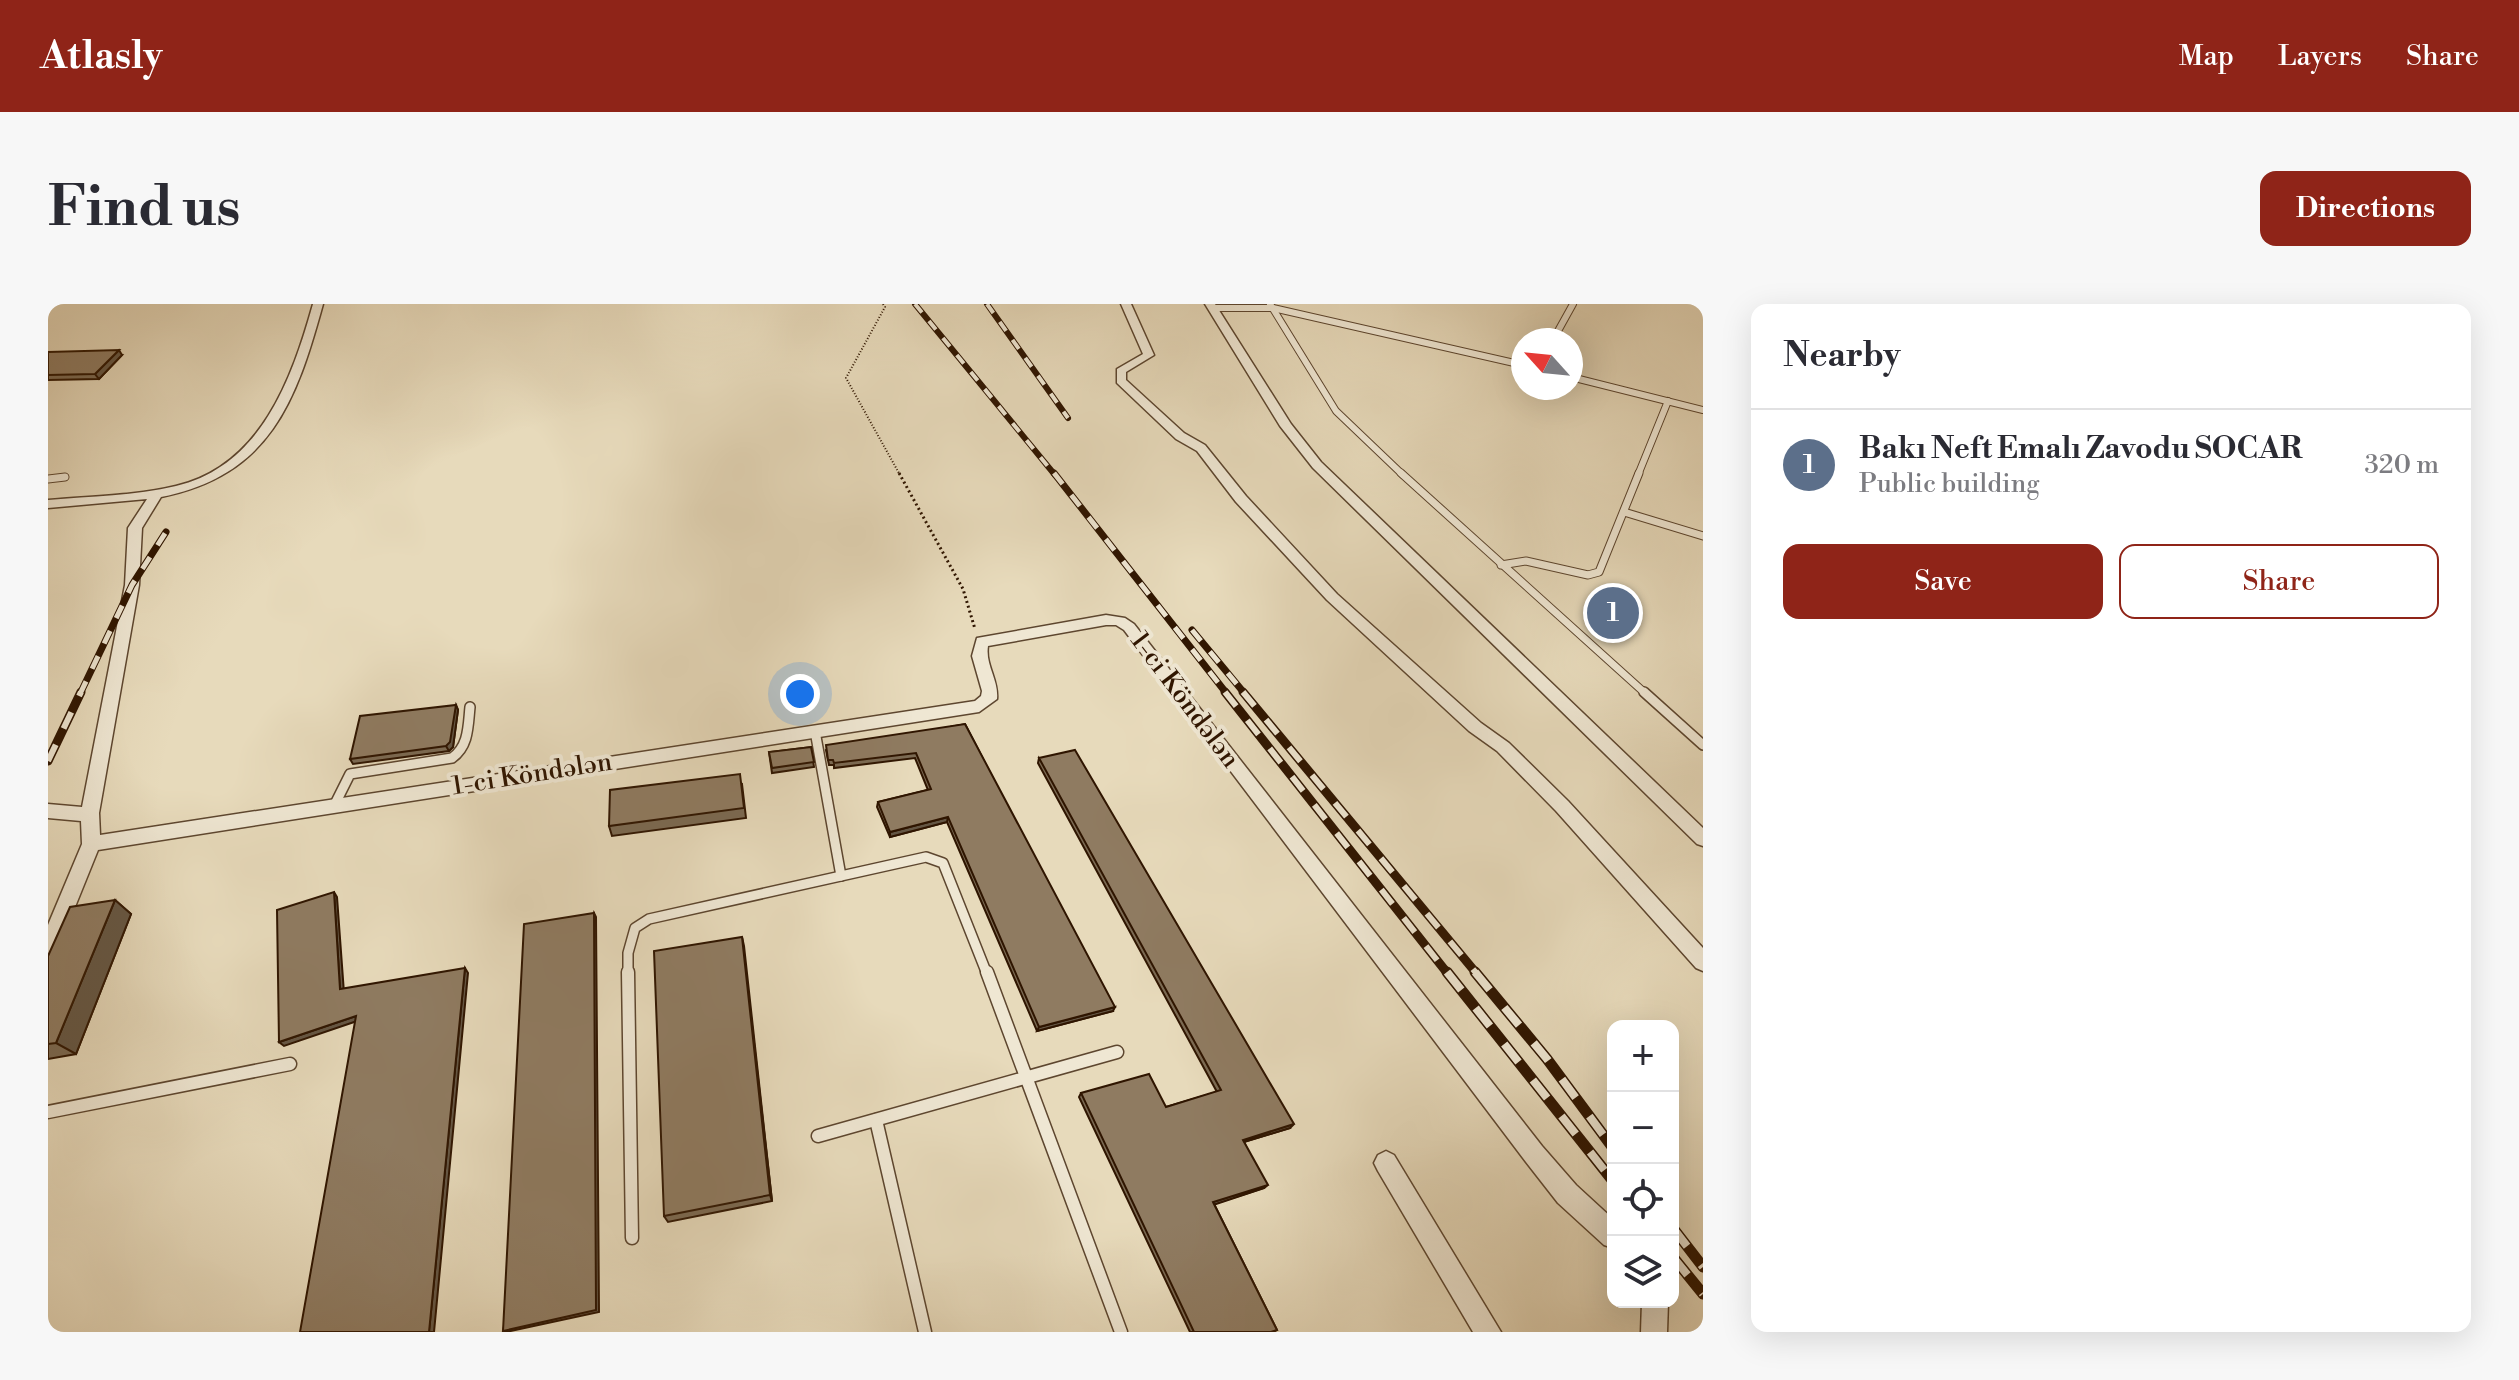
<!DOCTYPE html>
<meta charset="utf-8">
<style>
:root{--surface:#fff;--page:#f7f7f7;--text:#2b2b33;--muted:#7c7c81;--line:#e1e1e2;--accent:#8f2418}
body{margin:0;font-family:"Libre Bodoni",serif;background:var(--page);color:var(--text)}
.controls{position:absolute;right:24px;bottom:24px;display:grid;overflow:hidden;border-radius:16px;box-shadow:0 8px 32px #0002}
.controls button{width:72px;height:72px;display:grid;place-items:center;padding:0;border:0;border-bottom:2px solid var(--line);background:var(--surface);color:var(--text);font:40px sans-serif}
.compass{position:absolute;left:1463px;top:24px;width:72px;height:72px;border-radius:50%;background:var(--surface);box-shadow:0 8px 32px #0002;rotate:297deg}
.you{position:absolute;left:752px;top:390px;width:28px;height:28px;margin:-20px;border:6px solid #fff;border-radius:50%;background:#1a73e8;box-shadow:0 0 0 12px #1a73e833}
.badge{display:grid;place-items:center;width:52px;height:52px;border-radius:50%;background:var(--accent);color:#fff;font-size:26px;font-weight:700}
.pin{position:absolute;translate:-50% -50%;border:4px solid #fff;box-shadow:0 2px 8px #0006}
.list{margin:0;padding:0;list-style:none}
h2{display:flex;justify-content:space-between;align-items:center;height:104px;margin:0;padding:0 32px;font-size:34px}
h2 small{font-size:26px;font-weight:400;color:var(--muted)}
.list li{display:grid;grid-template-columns:52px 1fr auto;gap:24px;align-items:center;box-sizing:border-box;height:112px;padding:0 32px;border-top:2px solid var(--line)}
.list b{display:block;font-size:30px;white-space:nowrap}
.list p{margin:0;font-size:26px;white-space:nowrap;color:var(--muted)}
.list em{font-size:26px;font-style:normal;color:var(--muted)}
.actions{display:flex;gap:16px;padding:24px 32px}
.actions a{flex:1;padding:18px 0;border:2px solid var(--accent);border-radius:16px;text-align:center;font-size:28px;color:var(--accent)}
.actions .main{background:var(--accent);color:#fff}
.icon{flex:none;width:44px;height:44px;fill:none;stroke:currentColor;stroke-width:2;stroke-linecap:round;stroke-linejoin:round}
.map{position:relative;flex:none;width:1655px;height:1028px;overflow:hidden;border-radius:16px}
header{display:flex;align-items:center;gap:48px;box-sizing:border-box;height:112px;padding:0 40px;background:var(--accent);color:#fff}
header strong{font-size:38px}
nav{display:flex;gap:44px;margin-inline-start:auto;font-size:28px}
.intro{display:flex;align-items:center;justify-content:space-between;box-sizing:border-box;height:192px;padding:0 48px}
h1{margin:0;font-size:56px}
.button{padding:20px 36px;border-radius:16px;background:var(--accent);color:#fff;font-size:28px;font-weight:700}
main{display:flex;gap:48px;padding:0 48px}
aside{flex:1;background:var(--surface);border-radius:16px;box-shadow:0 8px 32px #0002}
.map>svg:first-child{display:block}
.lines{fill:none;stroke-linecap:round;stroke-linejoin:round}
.lane-far3-casing{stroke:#5d462f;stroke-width:8}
.lane-far2-casing{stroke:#5d462f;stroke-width:9}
.lane-far1-casing{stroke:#5d462f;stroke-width:12}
.lane-casing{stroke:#5d462f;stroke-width:15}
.street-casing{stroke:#5d462f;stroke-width:3}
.path-far1{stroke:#2f1500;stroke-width:2;stroke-dasharray:1 2;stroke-linecap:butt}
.path{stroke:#2f1500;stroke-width:3;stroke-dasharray:2 3;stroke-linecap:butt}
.lane-far3{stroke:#efe7d3;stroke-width:6}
.lane-far2{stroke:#efe7d3;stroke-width:7}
.lane-far1{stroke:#efe7d3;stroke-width:9}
.lane{stroke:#efe7d3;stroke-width:12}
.street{fill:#efe7d3;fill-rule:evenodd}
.rail-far3-casing{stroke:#2f1500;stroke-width:6}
.rail-far2-casing{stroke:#2f1500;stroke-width:7}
.rail-far1-casing{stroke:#2f1500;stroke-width:9}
.rail-casing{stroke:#2f1500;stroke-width:11}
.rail-far3{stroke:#efe7d3;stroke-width:4;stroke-dasharray:11;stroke-linecap:butt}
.rail-far2{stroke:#efe7d3;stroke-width:5;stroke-dasharray:14;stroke-linecap:butt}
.rail-far1{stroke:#efe7d3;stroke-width:6;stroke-dasharray:18;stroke-linecap:butt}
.rail{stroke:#efe7d3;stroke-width:8;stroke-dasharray:23;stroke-linecap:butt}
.wall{fill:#7b6a53;stroke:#2f1500;stroke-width:2}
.shaded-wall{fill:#645644;stroke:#2f1500;stroke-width:2}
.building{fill:#8f7b61;stroke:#2f1500;stroke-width:2}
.labels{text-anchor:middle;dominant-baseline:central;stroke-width:8;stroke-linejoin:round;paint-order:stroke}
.street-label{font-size:26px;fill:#2f1500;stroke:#efe7d3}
</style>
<header>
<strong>Atlasly</strong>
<nav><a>Map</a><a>Layers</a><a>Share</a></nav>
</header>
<div class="intro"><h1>Find us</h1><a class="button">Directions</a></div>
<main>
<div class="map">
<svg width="1655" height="1028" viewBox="0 0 1655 1028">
<rect width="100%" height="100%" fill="#e7dabb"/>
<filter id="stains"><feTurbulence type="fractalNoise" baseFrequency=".0025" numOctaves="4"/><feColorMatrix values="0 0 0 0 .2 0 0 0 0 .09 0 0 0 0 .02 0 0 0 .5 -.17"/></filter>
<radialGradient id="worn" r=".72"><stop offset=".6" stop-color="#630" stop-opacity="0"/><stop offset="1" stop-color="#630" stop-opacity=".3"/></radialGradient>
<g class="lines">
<defs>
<g id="lane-far3">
<path d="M1222,0L1288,107L1355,171"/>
<path d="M1164,4H1225L1475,61"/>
<path d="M1505,36L1525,0"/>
<path d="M1523,73L1655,106"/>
<path d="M1590,171L1620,97"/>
</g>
<g id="lane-far2">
<path d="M1353,169L1598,390"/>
<path d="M0,175L17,173"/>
<path d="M1576,208L1655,232"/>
<path d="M1453,261L1478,257L1540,271L1551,268L1591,169"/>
</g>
<g id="lane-far1">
<path d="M1596,388L1655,441"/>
<path d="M767,427L793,572"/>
<path d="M287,500L302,470L404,454C421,442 420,422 422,403"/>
<path d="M580,670V649L587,624L601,615L878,553L895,559L939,670"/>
</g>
<g id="lane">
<path d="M580,668L584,934"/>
<path d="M939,668L1073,1028"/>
<path d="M0,808L242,760"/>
<path d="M828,816L877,1028"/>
<path d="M770,832L1069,748"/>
</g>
<g id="street">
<path d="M265,0H275C248,98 222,171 113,193L94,224L91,281L51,509L52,531L927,397L933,392L934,387L924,352L929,334L1058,311L1077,314L1086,320L1494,842L1528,881L1565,915V944L1556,941L1510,899L1478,858L1076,326L1068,321H1058L940,342C937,361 951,376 949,395L931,408L50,546L10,645L7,651L0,654V621L34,540L33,517L0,514V500L34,503L77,281L80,224L99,195L0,204V196C43,192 87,192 128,182C213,162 244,75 265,0Z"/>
<path d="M1073,0H1083L1106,51L1078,68V76L1136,129L1157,141L1198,192L1289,290L1433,419L1461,439L1520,497L1655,644V667L1648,664L1508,507L1449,447L1421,427L1279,296L1188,198L1149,147L1128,135L1069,79V65L1095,50Z"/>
<path d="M1157,0H1167L1243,120L1273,158L1655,524V542L1649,540L1265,164L1232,122Z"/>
<path d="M1338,847L1346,851L1453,1028H1425L1330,867L1326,859L1330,851Z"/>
<path d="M1594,998H1620L1619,1028H1593Z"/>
</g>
</defs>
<use href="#lane-far3" class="lane-far3-casing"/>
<use href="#lane-far2" class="lane-far2-casing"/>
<use href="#lane-far1" class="lane-far1-casing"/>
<use href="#lane" class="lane-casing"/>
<use href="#street" class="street-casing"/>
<path class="path-far1" d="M835,0L837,3L798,74L852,171"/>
<path class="path" d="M851,169L915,285L927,325"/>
<use href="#lane-far3" class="lane-far3"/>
<use href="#lane-far2" class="lane-far2"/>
<use href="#lane-far1" class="lane-far1"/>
<use href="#lane" class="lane"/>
<use href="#street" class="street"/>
<defs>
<g id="rail-far3">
<path d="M867,0L1007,171"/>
<path d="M939,0L1020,114"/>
</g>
<g id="rail-far2">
<path d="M1006,169L1179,390"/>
<path d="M1144,326L1197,390"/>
<path d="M32,390L84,281L118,228"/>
</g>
<g id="rail-far1">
<path d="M1177,388L1400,670"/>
<path d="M1195,388L1429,670"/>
<path d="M0,457L33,388"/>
</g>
<g id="rail">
<path d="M1399,668L1565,877"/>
<path d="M1427,668L1499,755L1565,844"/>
<path d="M1625,924L1655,963"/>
<path d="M1625,953L1655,990"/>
</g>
</defs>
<use href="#rail-far3" class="rail-far3-casing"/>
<use href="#rail-far2" class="rail-far2-casing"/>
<use href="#rail-far1" class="rail-far1-casing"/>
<use href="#rail" class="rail-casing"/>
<use href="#rail-far3" class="rail-far3"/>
<use href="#rail-far2" class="rail-far2"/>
<use href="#rail-far1" class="rail-far1"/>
<use href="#rail" class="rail"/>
</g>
<g class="wall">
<path d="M0,48L74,51L51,75L0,76Z"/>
<path d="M408,401L410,406L405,443L401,447L305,460L302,455Z"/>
<path d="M917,420L1065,707L989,727L899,518L842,533L829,503L830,498L880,486L867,454L786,464V461H781L778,446Z"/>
<path d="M763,443L766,463L724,469L721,448Z"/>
<path d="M991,454L1242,824L1196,838L1216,884L1166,900L1229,1026L1225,1028H1142L1031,793L1033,789L1118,803L1169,788L990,459Z"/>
<path d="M694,480L698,514L564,532L561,522Z"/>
<path d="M67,596L83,610L28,750L0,755V652Z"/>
<path d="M694,633L724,897L620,918L616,912Z"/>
</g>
<g class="shaded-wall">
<path d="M71,46L74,51L51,75L47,70Z"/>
<path d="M408,401L410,406L405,443L401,447L398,442Z"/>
<path d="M900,513L899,518L842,533V528Z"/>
<path d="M286,588L289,593L296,689L292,685Z"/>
<path d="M67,596L83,610L28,750L8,739Z"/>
<path d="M546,609L548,613L551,1008L458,1028L455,1027Z"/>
<path d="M694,633L696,642L724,897L722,891Z"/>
<path d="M417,664L420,669L386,1028H381Z"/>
<path d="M1067,703L1065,707L989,727L991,723Z"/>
<path d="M308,712L312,716L236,742L231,738Z"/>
<path d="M1246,820L1242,824L1192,839L1195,836Z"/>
<path d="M1220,881L1216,884L1162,902L1165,898Z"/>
</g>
<g class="building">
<path d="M71,46L47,70L0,71V48Z"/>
<path d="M408,401L402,438L398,442L302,455L312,412Z"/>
<path d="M917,420L1067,703L991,723L900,513L842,528L830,498L883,485L868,449L786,459L785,456H780L778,441Z"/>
<path d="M763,443L766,458L724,464L721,448Z"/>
<path d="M1027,446L1246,820L1195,836L1220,881L1165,898L1229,1026L1223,1028H1146L1033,789L1101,770L1118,803L1173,786L991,454Z"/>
<path d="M692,470L696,504L561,522L562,486Z"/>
<path d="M286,588L292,685L417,664L381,1028H252L308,712L231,738L229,606Z"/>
<path d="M67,596L8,739L0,740V652L22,603Z"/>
<path d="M546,609L548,1006L455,1027L476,620Z"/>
<path d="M694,633L722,891L616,912L606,647Z"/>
</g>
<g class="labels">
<g class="street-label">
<text transform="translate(1137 396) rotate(53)">1-ci Köndələn</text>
<text transform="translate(484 470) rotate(-9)">1-ci Köndələn</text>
</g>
</g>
<rect width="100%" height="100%" filter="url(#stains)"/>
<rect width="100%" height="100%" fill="url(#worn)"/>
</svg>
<div class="controls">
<button>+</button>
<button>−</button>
<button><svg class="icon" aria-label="locate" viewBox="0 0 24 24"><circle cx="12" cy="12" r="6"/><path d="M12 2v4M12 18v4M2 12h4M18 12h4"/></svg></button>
<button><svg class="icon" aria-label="layers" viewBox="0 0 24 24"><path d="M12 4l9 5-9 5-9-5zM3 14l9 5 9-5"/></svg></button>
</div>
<svg class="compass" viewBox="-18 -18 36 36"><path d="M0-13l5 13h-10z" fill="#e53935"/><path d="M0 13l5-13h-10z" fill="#7c7c81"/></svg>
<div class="you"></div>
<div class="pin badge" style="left:1565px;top:309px;background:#5c6f8a">1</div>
</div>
<aside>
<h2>Nearby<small></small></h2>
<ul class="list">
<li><span class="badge" style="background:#5c6f8a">1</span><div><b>Bakı Neft Emalı Zavodu SOCAR</b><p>Public building</p></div><em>320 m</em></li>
</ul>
<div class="actions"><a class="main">Save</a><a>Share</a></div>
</aside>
</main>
